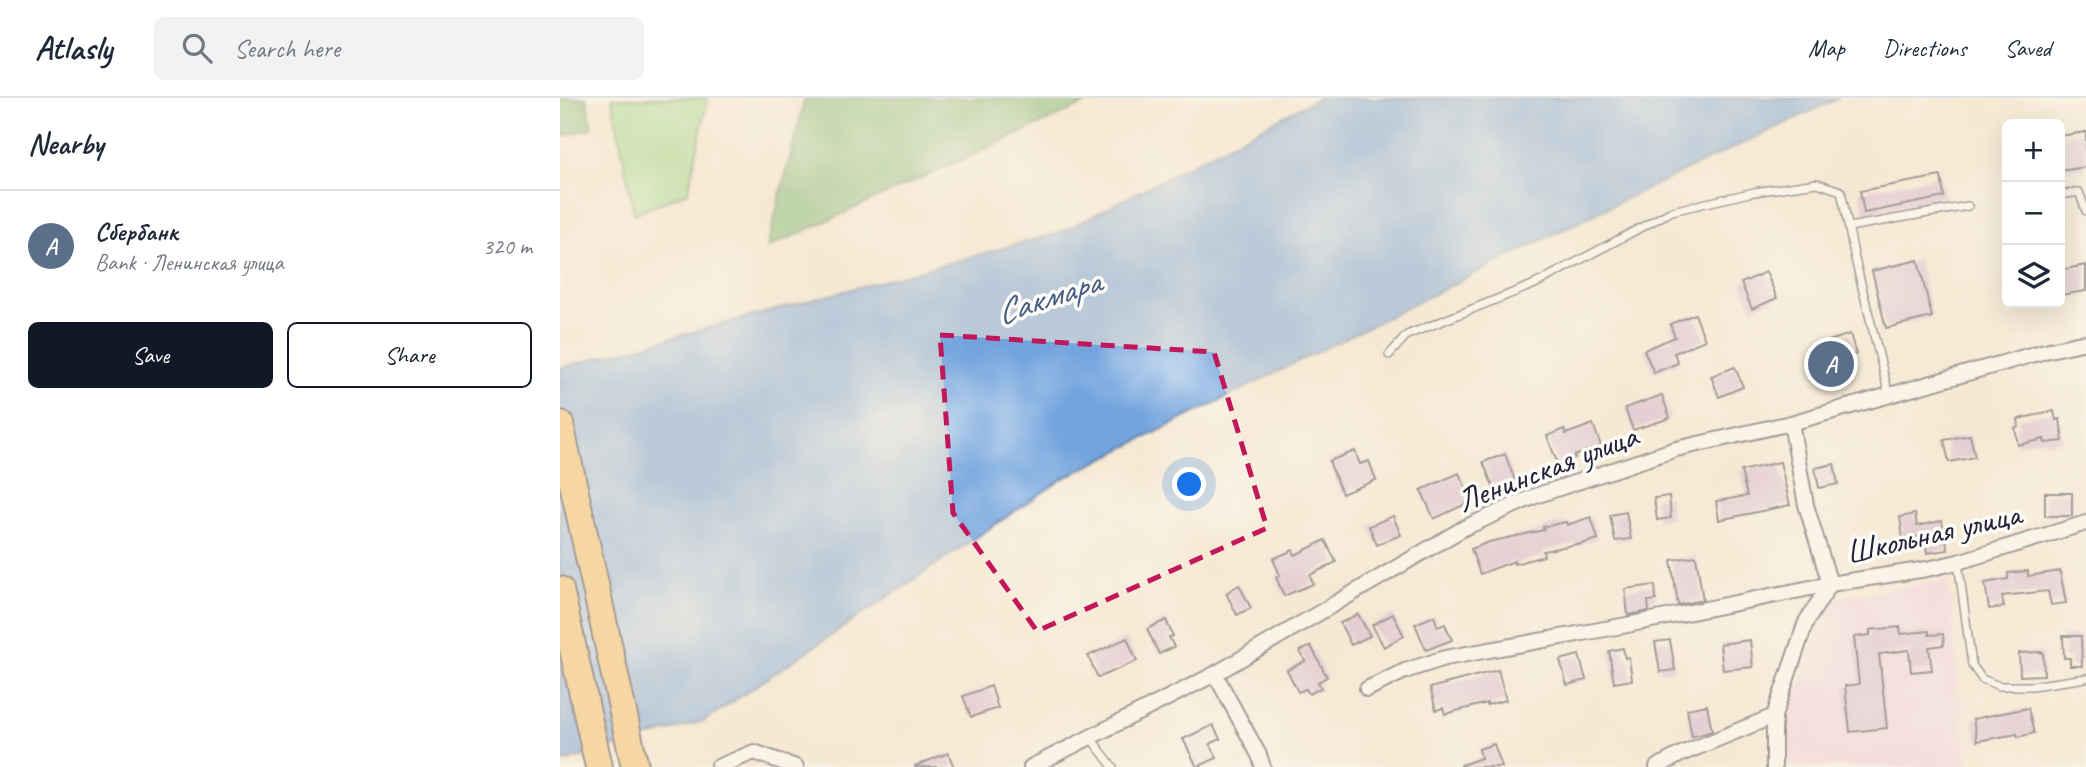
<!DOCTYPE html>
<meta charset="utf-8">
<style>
:root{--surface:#fff;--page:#f2f2f3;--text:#1f2937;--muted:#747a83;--line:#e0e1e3;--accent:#111827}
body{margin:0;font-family:Caveat,sans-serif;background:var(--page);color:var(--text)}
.controls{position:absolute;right:21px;top:21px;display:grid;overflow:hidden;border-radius:10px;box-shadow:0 7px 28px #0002}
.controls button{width:63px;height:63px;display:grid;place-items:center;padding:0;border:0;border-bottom:2px solid var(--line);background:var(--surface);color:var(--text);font:35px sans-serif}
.you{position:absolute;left:630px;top:387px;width:24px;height:24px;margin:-18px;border:5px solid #fff;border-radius:50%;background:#1a73e8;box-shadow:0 0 0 10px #1a73e833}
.badge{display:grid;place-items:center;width:46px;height:46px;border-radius:50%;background:var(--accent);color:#fff;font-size:23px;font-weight:700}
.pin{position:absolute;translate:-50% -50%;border:4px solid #fff;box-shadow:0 2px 7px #0006}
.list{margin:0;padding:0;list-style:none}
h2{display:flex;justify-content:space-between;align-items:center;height:91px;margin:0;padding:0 28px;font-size:30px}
h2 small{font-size:23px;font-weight:400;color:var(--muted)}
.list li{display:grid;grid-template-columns:46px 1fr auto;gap:21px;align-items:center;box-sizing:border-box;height:112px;padding:0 28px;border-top:2px solid var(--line)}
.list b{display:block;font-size:26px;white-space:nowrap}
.list p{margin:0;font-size:23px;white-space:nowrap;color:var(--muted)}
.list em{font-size:23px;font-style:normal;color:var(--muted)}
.actions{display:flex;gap:14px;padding:21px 28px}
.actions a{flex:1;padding:16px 0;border:2px solid var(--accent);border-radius:10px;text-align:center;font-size:24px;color:var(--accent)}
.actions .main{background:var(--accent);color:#fff}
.icon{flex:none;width:38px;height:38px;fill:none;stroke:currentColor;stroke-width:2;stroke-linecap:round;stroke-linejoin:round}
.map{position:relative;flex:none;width:1526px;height:669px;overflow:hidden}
header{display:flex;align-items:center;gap:42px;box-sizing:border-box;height:98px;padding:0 35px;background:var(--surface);border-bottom:2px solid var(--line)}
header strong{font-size:33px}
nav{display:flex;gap:38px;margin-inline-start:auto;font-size:24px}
.search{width:490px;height:63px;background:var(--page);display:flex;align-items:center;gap:18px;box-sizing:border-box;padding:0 24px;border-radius:10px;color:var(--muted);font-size:26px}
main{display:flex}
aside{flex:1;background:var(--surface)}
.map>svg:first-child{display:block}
.built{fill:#f0d0e5}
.green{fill:#9eda8d;stroke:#607e64;stroke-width:2}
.forest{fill:#7eba78;stroke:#506e5a;stroke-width:2}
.water{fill:#73a4de;stroke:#4a638c;stroke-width:2}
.building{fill:#d2b0d6}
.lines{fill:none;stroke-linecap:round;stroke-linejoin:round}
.lane-casing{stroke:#424052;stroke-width:10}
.street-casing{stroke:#424052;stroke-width:18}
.highway-casing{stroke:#424052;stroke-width:30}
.lane{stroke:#fff;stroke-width:7}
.street{stroke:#fff;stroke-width:14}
.highway{stroke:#f5c16b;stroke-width:26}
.marked{fill:none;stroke:#c2185b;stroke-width:5;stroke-dasharray:14 9;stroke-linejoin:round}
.labels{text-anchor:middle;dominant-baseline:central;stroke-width:7;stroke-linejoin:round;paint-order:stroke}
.street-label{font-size:33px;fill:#22223b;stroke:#fdfcf7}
.water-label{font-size:35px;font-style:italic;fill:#465c84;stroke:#fdfcf7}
</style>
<header>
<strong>Atlasly</strong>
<div class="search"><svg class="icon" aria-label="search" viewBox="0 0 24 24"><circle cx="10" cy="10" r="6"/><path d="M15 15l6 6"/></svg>Search here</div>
<nav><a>Map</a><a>Directions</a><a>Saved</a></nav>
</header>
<main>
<aside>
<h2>Nearby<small></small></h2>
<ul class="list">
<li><span class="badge" style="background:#5c6f8a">A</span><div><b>Сбербанк</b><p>Bank · Ленинская улица</p></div><em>320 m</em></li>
</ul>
<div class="actions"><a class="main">Save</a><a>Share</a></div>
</aside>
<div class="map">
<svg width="1526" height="669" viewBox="0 0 1526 669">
<rect width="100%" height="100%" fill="#fdfcf7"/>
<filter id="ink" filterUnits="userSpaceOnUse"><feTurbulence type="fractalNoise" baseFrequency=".0143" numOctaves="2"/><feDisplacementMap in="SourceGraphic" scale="14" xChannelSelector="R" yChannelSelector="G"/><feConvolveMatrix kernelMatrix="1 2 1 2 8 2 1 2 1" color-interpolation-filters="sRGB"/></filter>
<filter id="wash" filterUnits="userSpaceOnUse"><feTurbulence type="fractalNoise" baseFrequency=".00686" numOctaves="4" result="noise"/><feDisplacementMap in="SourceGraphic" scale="28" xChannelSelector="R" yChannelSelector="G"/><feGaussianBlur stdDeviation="1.57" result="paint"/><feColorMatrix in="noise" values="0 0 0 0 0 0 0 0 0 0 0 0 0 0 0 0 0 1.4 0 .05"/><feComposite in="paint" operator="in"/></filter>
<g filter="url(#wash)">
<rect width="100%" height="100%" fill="#f6e9d4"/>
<path class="built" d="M1389,482L1407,669H1231L1227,618L1272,500Z"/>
<path class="green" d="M52,0H148L128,94L74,116Z"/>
<g class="forest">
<path d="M0,0H26L32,30L0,39Z"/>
<path d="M245,0H538L207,150Z"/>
</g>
<path class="water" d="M758,0H1279L1063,102L504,380L144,623L0,665V270L502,134Z"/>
<g id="blocks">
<g class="building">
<path d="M1526,34V69L1500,73V38Z"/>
<path d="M1381,78L1384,99L1304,115L1300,93Z"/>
<path d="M1358,162L1372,219L1326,230L1312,173Z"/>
<path d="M1526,167V193L1500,197V172Z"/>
<path d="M1206,174L1217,200L1192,211L1181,185Z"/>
<path d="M1135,216L1145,242L1114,255L1118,265L1094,275L1084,252L1115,239L1110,226Z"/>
<path d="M1290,236L1296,256L1275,262L1269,243Z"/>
<path d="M1175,269L1183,289L1159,299L1151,278Z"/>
<path d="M1102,297L1110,320L1073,332L1065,310Z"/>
<path d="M1494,313L1496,322L1500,321L1503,343L1485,345L1484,341L1458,347L1455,330L1459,329L1458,321Z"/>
<path d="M1033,326L1041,348L1014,358L1015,360L998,367L987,338L1004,331L1006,336Z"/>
<path d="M1410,337L1415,359L1389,364L1384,342Z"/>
<path d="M795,353L800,366L809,363L816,382L782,396L769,363Z"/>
<path d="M945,356L955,383L934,391L923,364Z"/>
<path d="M1220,364L1230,407L1159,422L1156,403L1187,398L1181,373Z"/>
<path d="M1274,366L1278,386L1259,390L1255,370Z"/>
<path d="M899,375L912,403L874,421L861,392Z"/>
<rect x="1485" y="395" width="27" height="23"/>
<path d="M1109,398L1111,420L1097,422L1094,400Z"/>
<path d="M1066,414L1071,441L1055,443L1050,417Z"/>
<path d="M1355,416L1357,428L1382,423L1388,452L1367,455L1364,438L1343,441L1340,419Z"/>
<path d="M833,418L841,437L817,447L809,428Z"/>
<path d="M1031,419L1038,441L1018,447L1017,446L983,453L984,458L954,466V463L920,476L911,451L929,444L984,432L983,429L1006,424L1007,427Z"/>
<path d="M765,442L776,464L750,477L753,486L724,498L716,479L720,477L713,461L733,452L735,457Z"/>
<path d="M1136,458L1143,502L1118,507L1111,462Z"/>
<path d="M1468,473V478L1500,473L1506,505L1491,507L1488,493L1442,498L1444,509L1429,511L1425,485L1448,481V475Z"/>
<path d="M679,487L691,510L677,517L666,495Z"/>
<path d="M1095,487L1096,502L1088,503L1089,513L1068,517L1065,491Z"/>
<path d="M798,516L810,538L791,547L780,525Z"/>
<path d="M833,516L844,538L824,549L812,527Z"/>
<path d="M874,518L878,529L885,526L892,542L866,552L855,526Z"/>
<path d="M606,522L613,538L609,539L614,549L599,556L587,531Z"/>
<path d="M1340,529L1341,536L1369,533V537L1383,536L1384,547L1369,549L1372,572L1351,574L1349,552L1319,556L1327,630L1290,634L1285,588L1299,586L1294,539L1310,537V532Z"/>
<path d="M1503,538H1521L1522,568H1510V560H1504Z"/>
<path d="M567,540L577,563L538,580L528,558Z"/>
<path d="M1110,542L1115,572L1100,574L1095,544Z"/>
<path d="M1190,542L1193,569L1163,572L1160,546Z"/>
<path d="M751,548L767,579L758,584L761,590L749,596L746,591L738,594L727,572L745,563L740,553Z"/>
<path d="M1063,550L1065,560L1069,559L1072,582L1054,585L1049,553Z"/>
<path d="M1483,554L1484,577L1460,578L1459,555Z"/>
<path d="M1019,557L1026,582L1007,587L1000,562Z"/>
<path d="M938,572L946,602L927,607V605L885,616L883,610L876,612L870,590Z"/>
<path d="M431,588L438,610L411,619L403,598Z"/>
<path d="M1147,607L1152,633L1132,639L1127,611Z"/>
<path d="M1468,610L1474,635L1458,639L1457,636L1417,643L1413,621Z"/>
<path d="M653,627L660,641L650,646L657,660L637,669L623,641Z"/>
<path d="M934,646L942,669H901V667L921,660L919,651Z"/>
<path d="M388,655L394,669H355V668Z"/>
</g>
</g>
</g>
<g filter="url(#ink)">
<use href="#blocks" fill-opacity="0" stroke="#424052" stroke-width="2"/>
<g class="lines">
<defs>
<g id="lane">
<path d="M1500,97L1519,94L1526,113"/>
<path d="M1289,129L1408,108"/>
<path d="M829,257L847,237L975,186L1112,113L1194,94L1257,85L1281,93L1295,161L1329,297"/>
<path d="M1398,464L1412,567L1422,581L1439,588H1472L1526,580"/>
<path d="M530,639L553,669"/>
</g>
<g id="street">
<path d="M1231,325L1246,407L1270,486L1367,471L1398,464L1526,425"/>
<path d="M655,576L699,657L703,669"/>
<path d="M807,591L845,573L885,560L1067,527L1270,486"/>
<path d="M158,669L194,654L236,669"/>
<path d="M471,669L655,576L904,430L975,398L1116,351L1231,325L1485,253L1526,244"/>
<path d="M1097,669L1121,656L1214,618"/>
<path d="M1214,669V618L1246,524L1270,486"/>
</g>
<g id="highway">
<path d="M0,326L75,669"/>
<path d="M0,492L39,669"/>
</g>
</defs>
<use href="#lane" class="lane-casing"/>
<use href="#street" class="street-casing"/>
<use href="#highway" class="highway-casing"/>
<use href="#lane" class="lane"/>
<use href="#street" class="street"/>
<use href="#highway" class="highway"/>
</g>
</g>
<path d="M0 0H1526V669H0ZM380,237L654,254L707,430L477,533L393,415Z" fill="#f6e9d4" fill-opacity=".55" fill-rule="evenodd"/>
<path class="marked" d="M380,237L654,254L707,430L477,533L393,415Z"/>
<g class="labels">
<g class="street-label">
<text transform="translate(987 370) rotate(-21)">Ленинская улица</text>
<text transform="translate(1373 435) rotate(-13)">Школьная улица</text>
</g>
<g class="water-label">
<text transform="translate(488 199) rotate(-18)">Сакмара</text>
</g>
</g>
</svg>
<div class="controls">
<button>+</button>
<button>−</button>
<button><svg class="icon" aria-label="layers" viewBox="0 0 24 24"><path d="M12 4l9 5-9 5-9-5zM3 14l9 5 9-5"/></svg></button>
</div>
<div class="you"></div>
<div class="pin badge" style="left:1271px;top:266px;background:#5c6f8a">A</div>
</div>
</main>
